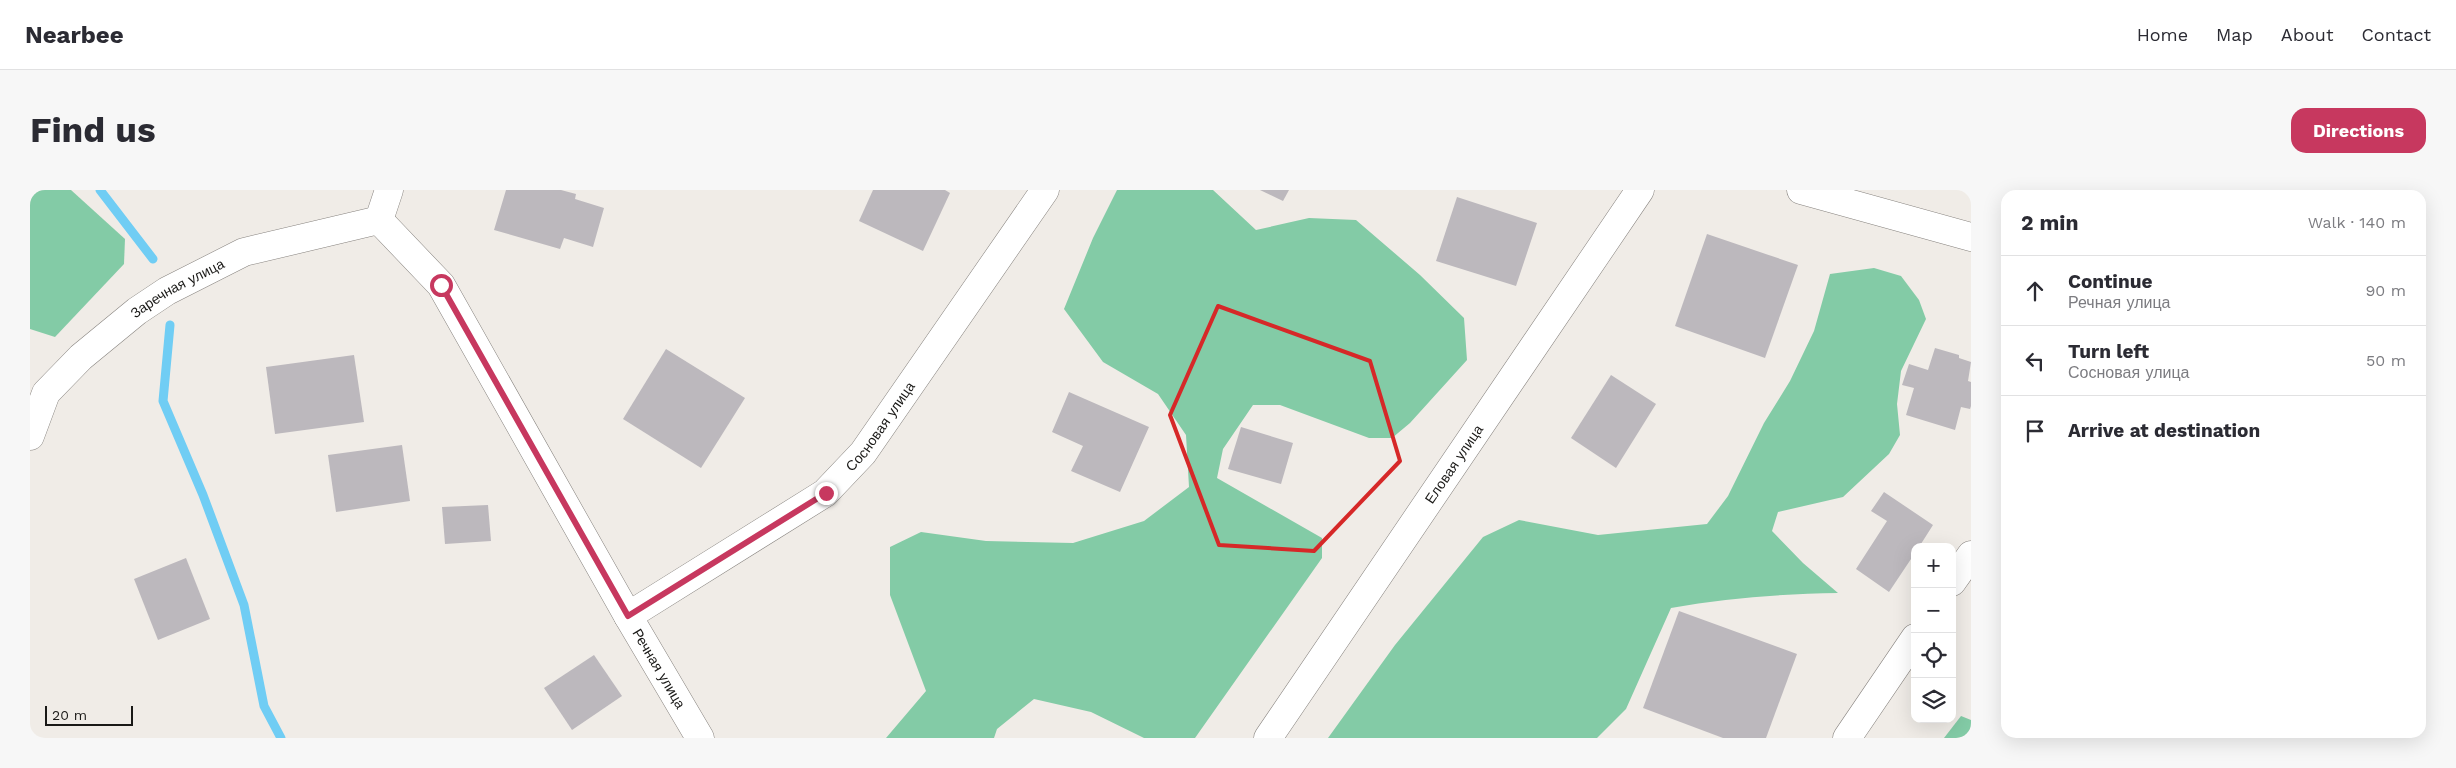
<!DOCTYPE html>
<meta charset="utf-8">
<style>
:root{--surface:#fff;--page:#f7f7f7;--text:#2b2b33;--muted:#7c7c81;--line:#e1e1e2;--accent:#c7385f}
body{margin:0;font-family:"Work Sans",sans-serif;background:var(--page);color:var(--text)}
.controls{position:absolute;right:15px;bottom:15px;display:grid;overflow:hidden;border-radius:10px;box-shadow:0 5px 20px #0002}
.controls button{width:45px;height:45px;display:grid;place-items:center;padding:0;border:0;border-bottom:1px solid var(--line);background:var(--surface);color:var(--text);font:25px sans-serif}
.scale{position:absolute;left:15px;bottom:12px;width:88px;box-sizing:border-box;padding-left:5px;border:2px solid #1a1917;border-top:0;font-size:14px;line-height:18px;white-space:nowrap;color:#1a1917;-webkit-text-stroke:4px #f0ece7;paint-order:stroke}
.stop{position:absolute;width:15px;height:15px;margin:-11px;border:4px solid #c7385f;border-radius:50%;background:#fff}
.stop.end{background:#c7385f;border-color:#fff;box-shadow:0 1px 5px #0008}
.list{margin:0;padding:0;list-style:none}
h2{display:flex;justify-content:space-between;align-items:center;height:65px;margin:0;padding:0 20px;font-size:21px}
h2 small{font-size:16px;font-weight:400;color:var(--muted)}
.list li{display:grid;grid-template-columns:32px 1fr auto;gap:15px;align-items:center;box-sizing:border-box;height:70px;padding:0 20px;border-top:1px solid var(--line)}
.list b{display:block;font-size:19px;white-space:nowrap}
.list p{margin:0;font-size:16px;white-space:nowrap;color:var(--muted)}
.list em{font-size:16px;font-style:normal;color:var(--muted)}
.icon{flex:none;width:28px;height:28px;fill:none;stroke:currentColor;stroke-width:2;stroke-linecap:round;stroke-linejoin:round}
.map{position:relative;flex:none;width:1941px;height:548px;overflow:hidden;border-radius:15px}
header{display:flex;align-items:center;gap:30px;box-sizing:border-box;height:70px;padding:0 25px;background:var(--surface);border-bottom:1px solid var(--line)}
header strong{font-size:24px}
nav{display:flex;gap:28px;margin-inline-start:auto;font-size:18px}
.intro{display:flex;align-items:center;justify-content:space-between;box-sizing:border-box;height:120px;padding:0 30px}
h1{margin:0;font-size:35px}
.button{padding:12px 22px;border-radius:15px;background:var(--accent);color:#fff;font-size:18px;font-weight:700}
main{display:flex;gap:30px;padding:0 30px}
aside{flex:1;background:var(--surface);border-radius:15px;box-shadow:0 5px 20px #0002}
.map>svg:first-child{display:block}
.green{fill:#83cba6}
.lines{fill:none;stroke-linecap:round;stroke-linejoin:round}
.stream{stroke:#70cdf4;stroke-width:9}
.building{fill:#bcb8bd}
.street-casing{stroke:#87837f;stroke-width:29}
.street{stroke:#fff;stroke-width:28}
.route{stroke:#c7385f;stroke-width:6}
.marked{fill:none;stroke:#d62828;stroke-width:4;stroke-linejoin:round}
.labels{text-anchor:middle;dominant-baseline:central;stroke-width:4.5;stroke-linejoin:round;paint-order:stroke}
.street-label{font-size:14px;fill:#1a1917;stroke:#f0ece7}
</style>
<header>
<strong>Nearbee</strong>
<nav><a>Home</a><a>Map</a><a>About</a><a>Contact</a></nav>
</header>
<div class="intro"><h1>Find us</h1><a class="button">Directions</a></div>
<main>
<div class="map">
<svg width="1941" height="548" viewBox="0 0 1941 548">
<rect width="100%" height="100%" fill="#f0ece7"/>
<g class="green">
<path d="M0,0H41L95,49L94,74L25,147L0,139Z"/>
<path d="M1087,0H1183L1226,40L1279,28L1326,30L1390,85L1434,128L1437,170L1380,233L1362,248H1339L1250,215H1223L1193,259L1187,288L1292,348V368L1165,548H1114L1061,522L1004,509L967,539L964,548H856L896,501L860,405V357L891,342L956,351L1043,353L1114,331L1159,297L1156,245L1128,204L1073,172L1034,119L1063,48Z"/>
<path d="M1844,78L1871,86L1889,110L1896,129L1871,181L1867,214L1870,245L1859,264L1813,307L1748,322L1742,341L1773,373L1808,403C1752,404 1697,408 1641,418L1596,519L1567,548H1298L1365,455L1453,347L1489,330L1568,345L1677,334L1698,306L1734,233L1760,191L1784,141L1800,84Z"/>
<path d="M1931,526L1941,530V548H1914Z"/>
</g>
<g class="lines">
<g class="stream">
<path d="M70,0L123,69"/>
<path d="M140,135L133,211L173,305L214,415L234,516L251,548"/>
</g>
</g>
<g class="building">
<path d="M476,0H531L546,4L545,9L574,18L563,57L534,48L530,59L464,40Z"/>
<path d="M843,0H915L920,3L893,61L829,31Z"/>
<path d="M1230,0H1259L1253,11Z"/>
<path d="M1427,7L1507,33L1486,96L1406,71Z"/>
<path d="M1677,44L1768,75L1735,168L1645,136Z"/>
<path d="M1905,158L1929,165V168L1941,172L1938,191L1941,192V216L1940,219L1931,217L1925,240L1876,225L1884,198L1872,195L1879,174L1898,180Z"/>
<path d="M636,159L715,208L671,278L593,229Z"/>
<path d="M324,165L334,232L245,244L236,177Z"/>
<path d="M1581,185L1626,214L1586,278L1541,248Z"/>
<path d="M1039,202L1119,237L1090,302L1041,281L1053,256L1022,242Z"/>
<path d="M1211,237L1263,253L1251,294L1198,279Z"/>
<path d="M372,255L380,311L306,322L298,265Z"/>
<path d="M1854,302L1903,335L1889,357H1885V363L1859,402L1826,379L1857,331L1841,321Z"/>
<path d="M458,315L461,351L415,354L412,317Z"/>
<path d="M156,368L180,429L128,450L104,389Z"/>
<path d="M1649,421L1767,464L1736,548H1693L1613,518Z"/>
<path d="M564,465L592,506L542,540L514,498Z"/>
</g>
<g class="lines">
<defs>
<g id="street">
<path d="M1771,0L1941,47"/>
<path id="s1" d="M349,30L411,95L598,426L670,548"/>
<path d="M349,30L359,0"/>
<path id="s2" d="M0,246L16,203L51,167L107,121L137,101L214,62L349,30"/>
<path d="M1922,392L1941,365"/>
<path id="s3" d="M598,426L795,303L833,263L1015,0"/>
<path id="s4" d="M1238,548L1610,0"/>
<path d="M1817,548L1885,448"/>
</g>
</defs>
<use href="#street" class="street-casing"/>
<use href="#street" class="street"/>
</g>
<g class="lines">
<path class="route" d="M411,95L598,426L796,303"/>
</g>
<path class="marked" d="M1188,116L1340,171L1370,271L1284,361L1189,355L1140,225Z"/>
<g class="labels">
<g class="street-label">
<text stroke="none"><textPath href="#s2" startOffset="215">Заречная улица</textPath></text>
<text stroke="none"><textPath href="#s3" startOffset="319">Сосновая улица</textPath></text>
<text stroke="none"><textPath href="#s4" startOffset="331">Еловая улица</textPath></text>
<text stroke="none"><textPath href="#s1" startOffset="531">Речная улица</textPath></text>
</g>
</g>
</svg>
<div class="controls">
<button>+</button>
<button>−</button>
<button><svg class="icon" aria-label="locate" viewBox="0 0 24 24"><circle cx="12" cy="12" r="6"/><path d="M12 2v4M12 18v4M2 12h4M18 12h4"/></svg></button>
<button><svg class="icon" aria-label="layers" viewBox="0 0 24 24"><path d="M12 4l9 5-9 5-9-5zM3 14l9 5 9-5"/></svg></button>
</div>
<div class="scale">20 m</div>
<div class="stop" style="left:411px;top:95px"></div>
<div class="stop end" style="left:796px;top:303px"></div>
</div>
<aside>
<h2>2 min<small>Walk · 140 m</small></h2>
<ul class="list">
<li><svg class="icon" aria-label="ahead" viewBox="0 0 24 24"><path d="M12 20V5M6 11l6-6 6 6"/></svg><div><b>Continue</b><p>Речная улица</p></div><em>90 m</em></li>
<li><svg class="icon" aria-label="left" viewBox="0 0 24 24"><path d="M17 20v-9H6M10 6l-5 5 5 5"/></svg><div><b>Turn left</b><p>Сосновая улица</p></div><em>50 m</em></li>
<li><svg class="icon" aria-label="arrive" viewBox="0 0 24 24"><path d="M6 21V4h12l-3 4 3 4H6"/></svg><div><b>Arrive at destination</b></div></li>
</ul>
</aside>
</main>
